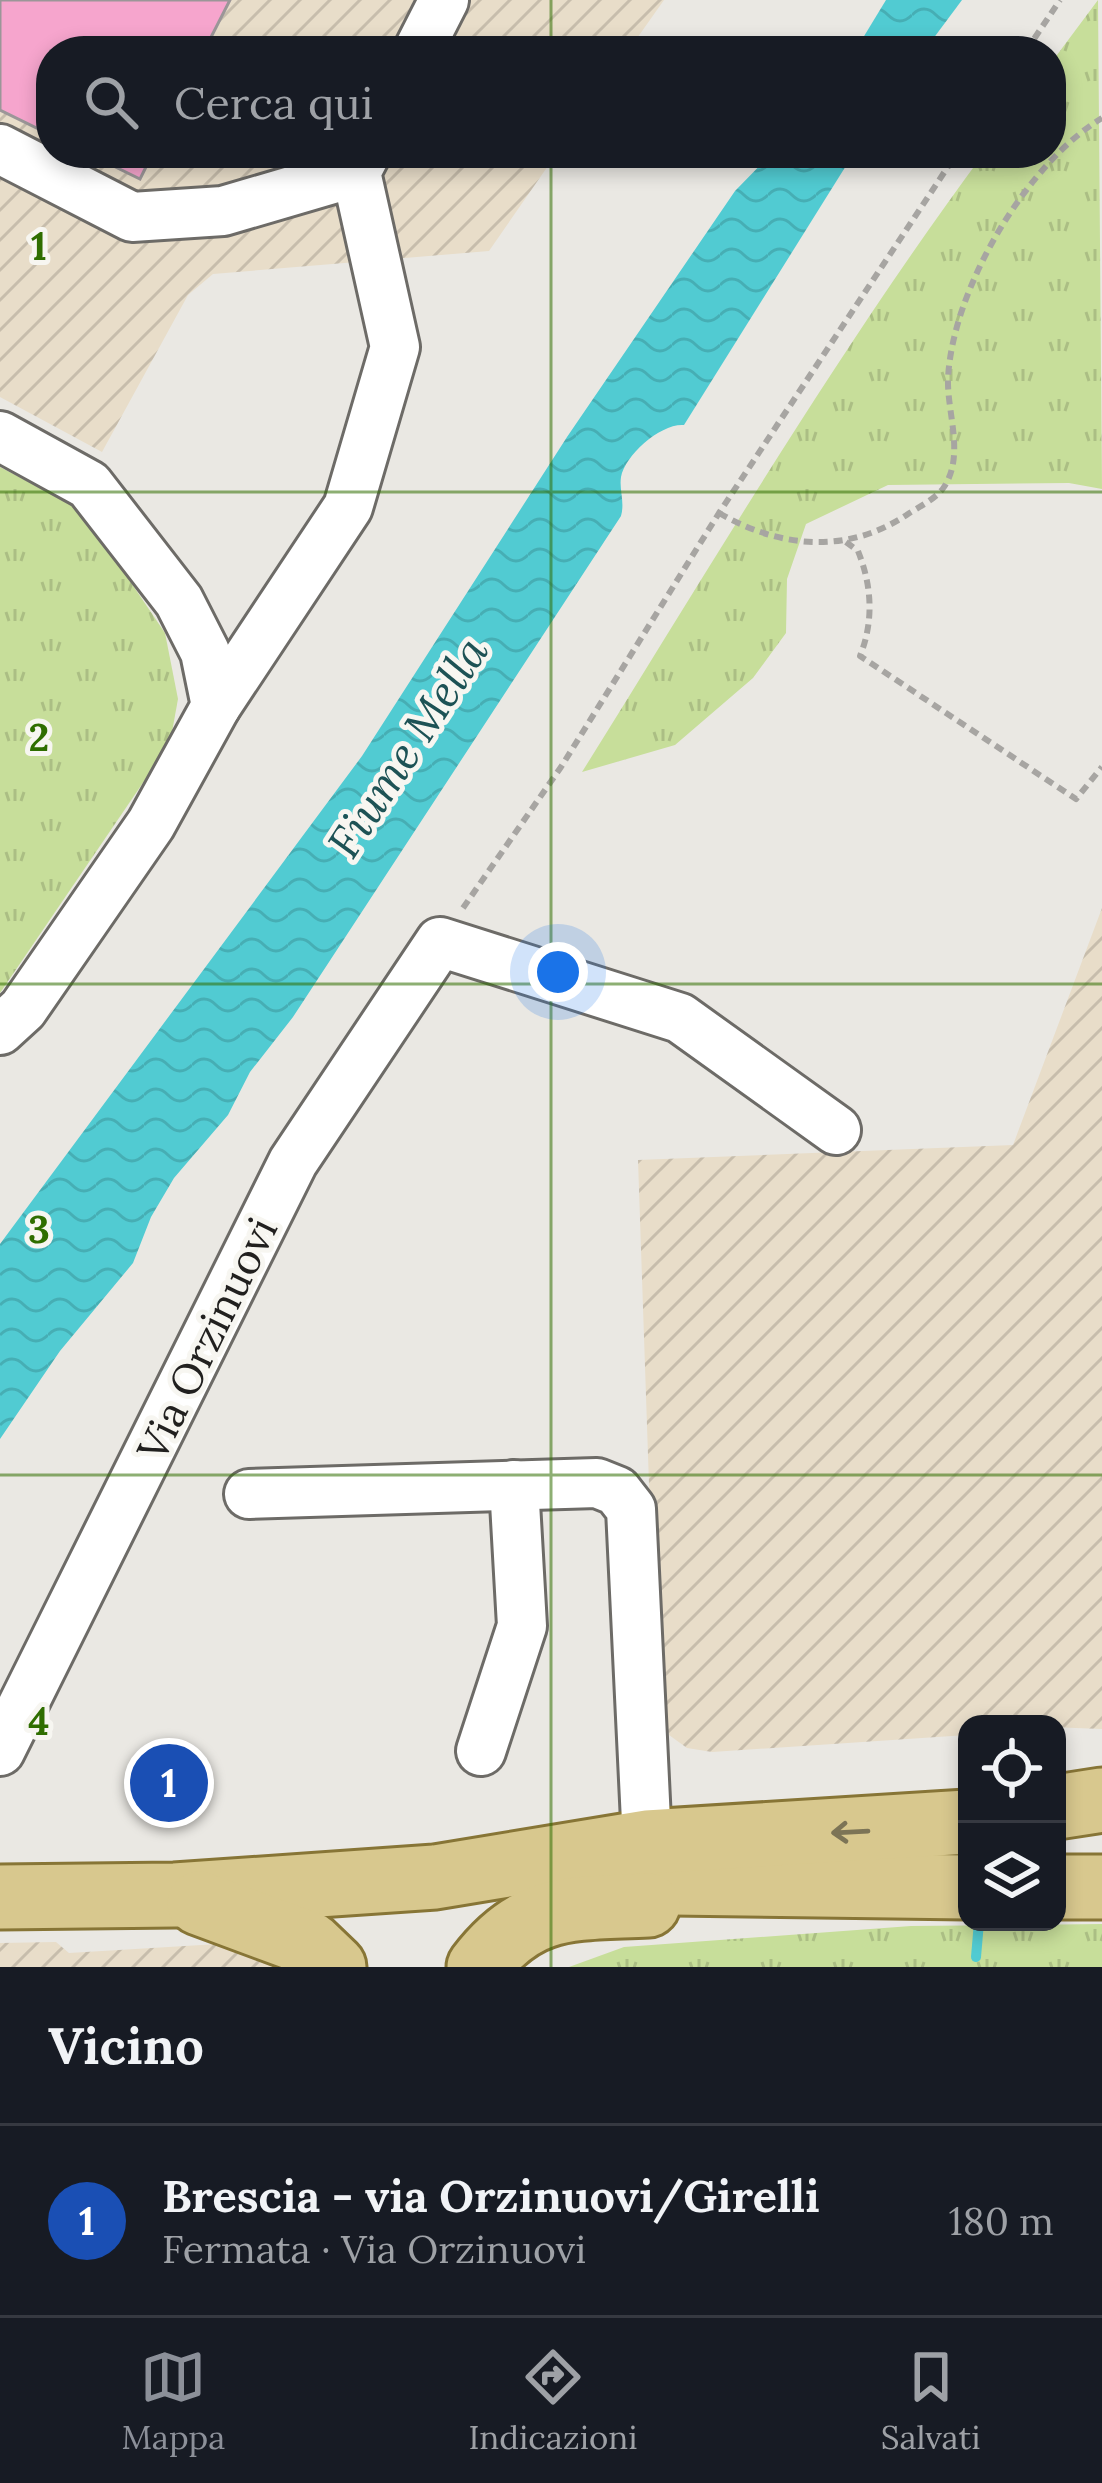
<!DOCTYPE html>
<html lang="it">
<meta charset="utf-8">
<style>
:root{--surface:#171b24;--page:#242831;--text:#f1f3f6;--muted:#9ea1a6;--line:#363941;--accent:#8c9099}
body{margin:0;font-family:Lora,serif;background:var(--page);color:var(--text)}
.controls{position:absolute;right:36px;bottom:36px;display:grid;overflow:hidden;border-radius:24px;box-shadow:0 6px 18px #0003}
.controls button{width:108px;height:108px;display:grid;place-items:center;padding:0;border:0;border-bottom:3px solid var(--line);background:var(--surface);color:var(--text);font:60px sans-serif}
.you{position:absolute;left:558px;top:972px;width:42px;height:42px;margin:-30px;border:9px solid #fff;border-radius:50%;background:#1a73e8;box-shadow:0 0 0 18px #1a73e833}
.badge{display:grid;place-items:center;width:78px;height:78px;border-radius:50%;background:var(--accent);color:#fff;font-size:39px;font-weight:700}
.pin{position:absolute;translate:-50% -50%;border:6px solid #fff;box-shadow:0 3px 12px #0006}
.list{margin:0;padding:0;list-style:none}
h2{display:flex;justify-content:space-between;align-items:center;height:156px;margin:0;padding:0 48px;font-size:51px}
h2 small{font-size:39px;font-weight:400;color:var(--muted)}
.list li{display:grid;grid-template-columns:78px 1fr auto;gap:36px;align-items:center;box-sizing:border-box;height:192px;padding:0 48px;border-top:3px solid var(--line)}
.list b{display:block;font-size:45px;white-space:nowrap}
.list p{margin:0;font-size:39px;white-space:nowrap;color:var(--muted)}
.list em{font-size:39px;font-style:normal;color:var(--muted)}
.icon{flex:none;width:66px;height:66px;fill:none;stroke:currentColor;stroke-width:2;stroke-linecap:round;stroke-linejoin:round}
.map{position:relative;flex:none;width:1102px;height:1967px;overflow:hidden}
.search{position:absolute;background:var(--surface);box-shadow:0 6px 18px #0003;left:36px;right:36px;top:36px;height:132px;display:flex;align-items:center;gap:30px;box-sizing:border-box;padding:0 42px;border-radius:48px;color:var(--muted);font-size:45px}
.sheet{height:348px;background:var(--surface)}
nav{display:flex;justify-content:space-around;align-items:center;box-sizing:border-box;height:168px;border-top:3px solid var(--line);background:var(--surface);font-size:33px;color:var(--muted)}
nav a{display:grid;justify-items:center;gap:6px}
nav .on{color:var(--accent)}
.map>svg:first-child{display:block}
.industrial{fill:url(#industrial-furrows)}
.grass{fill:url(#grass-tufts)}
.water{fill:url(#water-waves)}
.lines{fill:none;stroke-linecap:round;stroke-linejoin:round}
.stream{stroke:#51cbd2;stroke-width:10}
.building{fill:#f6a5cd;stroke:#9b9698;stroke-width:3}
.minor-casing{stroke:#6d6b67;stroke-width:54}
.major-casing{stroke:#877536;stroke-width:69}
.path{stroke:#a7a5a2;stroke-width:6;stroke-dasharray:9 6;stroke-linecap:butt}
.minor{stroke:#fff;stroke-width:48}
.major{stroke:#d8c88e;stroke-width:63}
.oneway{stroke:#7c7456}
.grid{fill:none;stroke:#2f6e00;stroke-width:3;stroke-opacity:0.55}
.labels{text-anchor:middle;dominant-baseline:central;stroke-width:10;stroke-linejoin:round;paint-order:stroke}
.street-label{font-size:42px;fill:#21201f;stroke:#f7f6f1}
.water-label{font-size:45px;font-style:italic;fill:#1d5255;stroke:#f7f6f1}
.grid-label{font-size:39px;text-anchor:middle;font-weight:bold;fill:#2f6e00;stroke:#f7f6f1;stroke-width:10;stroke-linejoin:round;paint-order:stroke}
</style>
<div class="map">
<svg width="1102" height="1967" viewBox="0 0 1102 1967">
<defs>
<pattern id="industrial-furrows" width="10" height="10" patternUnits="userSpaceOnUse" patternTransform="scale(3)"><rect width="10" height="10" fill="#e8ddc9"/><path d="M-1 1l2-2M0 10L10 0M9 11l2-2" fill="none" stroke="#c7bdac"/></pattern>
<pattern id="grass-tufts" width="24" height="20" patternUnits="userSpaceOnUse" patternTransform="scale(3)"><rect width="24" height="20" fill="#c7de9a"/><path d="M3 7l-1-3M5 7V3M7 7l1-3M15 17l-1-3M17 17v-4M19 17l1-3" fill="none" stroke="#abbe84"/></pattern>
<pattern id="water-waves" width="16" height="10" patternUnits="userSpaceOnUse" patternTransform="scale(3)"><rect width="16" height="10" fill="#51cbd2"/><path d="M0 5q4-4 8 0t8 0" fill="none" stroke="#46aeb4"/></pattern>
</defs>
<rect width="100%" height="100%" fill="#eae8e3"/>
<g class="industrial">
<path d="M0,0H664L628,51H51V153H557L489,251L213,274L188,295L102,452L0,397Z"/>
<path d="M1102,908V1729L967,1724V1735L712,1752L687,1748L669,1735L656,1691L638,1160L1013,1145Z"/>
<path d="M56,1942L69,1953L251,1942L274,1967H0V1943Z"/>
</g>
<g class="grass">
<path d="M1098,0L1102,489L1069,483L888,485L806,524L787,579L786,633L753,678L675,745L582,772C712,564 838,350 984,153H1051V63Z"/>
<path d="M0,467L82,510L165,633L178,699L170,743L0,993Z"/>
<path d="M1102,1924V1967H569L624,1947L911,1926Z"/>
</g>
<g class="water">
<path d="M886,0H962L924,51H855Z"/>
<path d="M772,153H854L684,425C661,423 625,455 621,477C619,490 625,502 621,516L293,1017L250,1072L228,1115L174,1178L151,1217L133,1263L60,1351L0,1439V1244L362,756L567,437L735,191Z"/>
</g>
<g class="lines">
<path class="stream" d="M976,1957L979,1922"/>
</g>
<g class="building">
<path d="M0,0H230L204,51H51V135L0,110Z"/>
<path d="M87,153H153L140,179Z"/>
</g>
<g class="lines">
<defs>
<g id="minor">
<path d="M418,51L444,0"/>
<path d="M0,149L132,217L223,211L356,172"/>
<path d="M0,436L89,485L179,601L205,652L216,706L151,824L23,1009L0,1030"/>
<path d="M216,706L348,507L395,347L356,172L366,153"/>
<path d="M249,1494L597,1483L617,1491L631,1509L647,1842"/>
<path d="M0,1751L293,1162L440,942L680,1018L836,1130"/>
<path d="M481,1751L522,1626L514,1485"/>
</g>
<g id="major">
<path d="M1057,1807L1102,1800"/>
<path d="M598,1882L967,1887"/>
<path d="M1057,1887H1102"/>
<path d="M0,1897L175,1895L435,1877L647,1842L967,1822"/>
<path d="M199,1903L310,1944L334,1967"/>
<path d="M479,1967C528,1902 573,1909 648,1905"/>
</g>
</defs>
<use href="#minor" class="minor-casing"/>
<use href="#major" class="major-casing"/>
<g class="path">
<path d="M1026,51L1060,0"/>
<path d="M719,513C780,548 847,555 908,514C919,507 937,498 944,487C965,455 947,413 948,379C952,290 1026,164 1102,118"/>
<path d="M846,542L858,551C872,586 874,621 860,656L1076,799L1102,767"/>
<path d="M463,908L561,767L719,513L957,153"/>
</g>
<use href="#minor" class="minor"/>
<use href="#major" class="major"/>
</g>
<defs><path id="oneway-shaft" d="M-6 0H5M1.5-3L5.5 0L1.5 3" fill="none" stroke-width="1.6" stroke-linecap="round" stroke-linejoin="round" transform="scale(3)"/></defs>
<use class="oneway" href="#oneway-shaft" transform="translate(850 1832) rotate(177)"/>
<path class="grid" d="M551,0V51M551,153V1967M0,492H1102M0,984H1102M0,1475H1102"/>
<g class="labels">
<g class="street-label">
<text transform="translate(207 1339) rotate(-64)">Via Orzinuovi</text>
</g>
<g class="water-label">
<text transform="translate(407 747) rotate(-57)">Fiume Mella</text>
</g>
</g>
<g class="grid-label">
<text x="39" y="260">1</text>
<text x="39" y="751">2</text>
<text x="39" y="1243">3</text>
<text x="39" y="1735">4</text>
</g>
</svg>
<div class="controls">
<button><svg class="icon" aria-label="locate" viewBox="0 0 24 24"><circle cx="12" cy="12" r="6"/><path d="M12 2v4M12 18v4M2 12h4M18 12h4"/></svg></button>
<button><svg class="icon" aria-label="layers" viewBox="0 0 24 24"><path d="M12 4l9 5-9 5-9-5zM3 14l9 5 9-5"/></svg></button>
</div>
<div class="you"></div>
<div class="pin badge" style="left:169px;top:1783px;background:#1a4fb4">1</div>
<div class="search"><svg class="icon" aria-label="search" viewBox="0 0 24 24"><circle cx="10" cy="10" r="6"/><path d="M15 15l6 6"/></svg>Cerca qui</div>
</div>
<section class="sheet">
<h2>Vicino<small></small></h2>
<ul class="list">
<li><span class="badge" style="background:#1a4fb4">1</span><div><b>Brescia - via Orzinuovi/Girelli</b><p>Fermata · Via Orzinuovi</p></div><em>180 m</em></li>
</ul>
</section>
<nav>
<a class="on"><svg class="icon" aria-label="map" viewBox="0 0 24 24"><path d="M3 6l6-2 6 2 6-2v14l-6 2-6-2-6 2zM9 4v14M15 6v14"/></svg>Mappa</a>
<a><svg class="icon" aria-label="directions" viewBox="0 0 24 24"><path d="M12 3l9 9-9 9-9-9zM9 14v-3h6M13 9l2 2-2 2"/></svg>Indicazioni</a>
<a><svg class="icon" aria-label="saved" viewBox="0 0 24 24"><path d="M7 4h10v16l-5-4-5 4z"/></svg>Salvati</a>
</nav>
